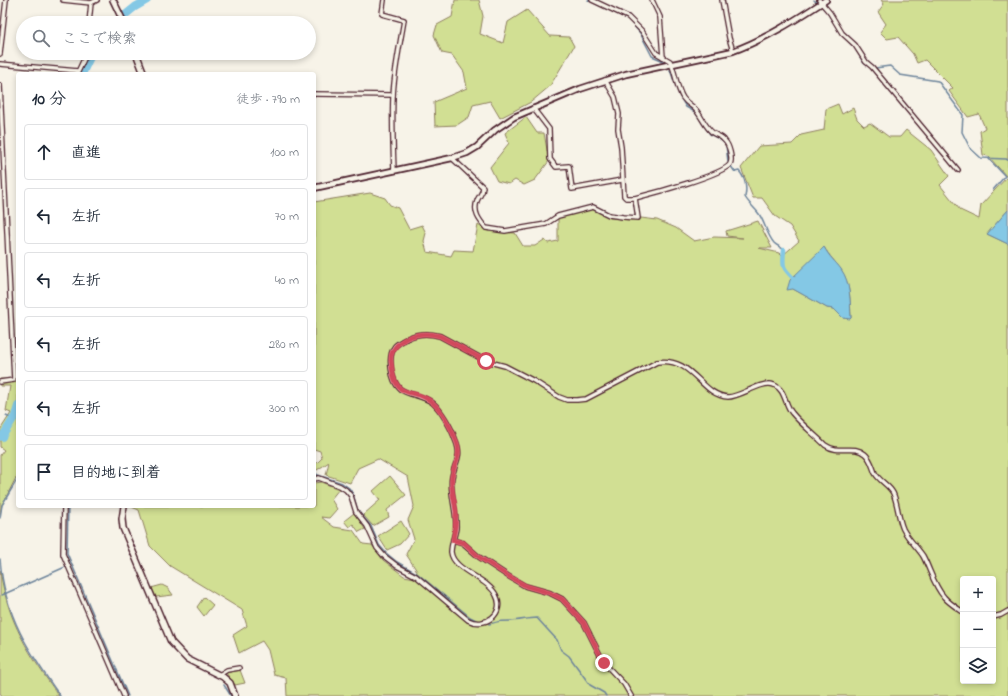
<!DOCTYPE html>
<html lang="ja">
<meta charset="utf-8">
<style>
:root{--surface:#fff;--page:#f2f2f3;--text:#1f2937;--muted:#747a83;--line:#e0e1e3}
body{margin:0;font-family:"Indie Flower","Klee One",sans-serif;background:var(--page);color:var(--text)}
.controls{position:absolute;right:12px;bottom:12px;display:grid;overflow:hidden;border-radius:4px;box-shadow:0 2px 6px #0003}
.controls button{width:36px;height:36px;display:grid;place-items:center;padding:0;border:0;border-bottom:1px solid var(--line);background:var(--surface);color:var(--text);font:20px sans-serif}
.stop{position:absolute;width:12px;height:12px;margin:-9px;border:3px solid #d1495b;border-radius:50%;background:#fff}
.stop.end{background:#d1495b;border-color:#fff;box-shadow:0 1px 4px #0008}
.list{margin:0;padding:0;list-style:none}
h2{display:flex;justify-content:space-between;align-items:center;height:52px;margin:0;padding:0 16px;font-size:17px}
h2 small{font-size:13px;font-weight:400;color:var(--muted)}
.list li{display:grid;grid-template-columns:26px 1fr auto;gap:12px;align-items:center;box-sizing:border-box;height:56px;margin:0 8px 8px;padding:0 8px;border:1px solid var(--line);border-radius:4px}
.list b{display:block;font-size:15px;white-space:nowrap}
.list em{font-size:13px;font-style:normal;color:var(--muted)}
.icon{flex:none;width:22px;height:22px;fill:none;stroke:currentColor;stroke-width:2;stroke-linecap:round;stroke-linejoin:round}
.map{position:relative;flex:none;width:1008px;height:696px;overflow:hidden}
.search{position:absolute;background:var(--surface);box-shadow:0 2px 6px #0003;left:16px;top:16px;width:300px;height:44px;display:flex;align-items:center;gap:10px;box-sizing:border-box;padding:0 14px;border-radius:22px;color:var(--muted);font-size:15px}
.panel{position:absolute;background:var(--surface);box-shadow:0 2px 6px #0003;left:16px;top:72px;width:300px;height:436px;border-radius:4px}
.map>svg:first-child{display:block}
.green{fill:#d1df93;stroke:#8e7f5f;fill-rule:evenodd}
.water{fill:#84c8e5;stroke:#6d849b}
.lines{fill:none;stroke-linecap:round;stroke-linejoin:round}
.stream{stroke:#6d849b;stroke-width:1.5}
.canal{stroke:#84c8e5;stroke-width:4.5}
.river{stroke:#84c8e5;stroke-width:8}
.minor-casing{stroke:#4a1f2b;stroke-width:6}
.tertiary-casing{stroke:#4a1f2b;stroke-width:8}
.secondary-casing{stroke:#4a1f2b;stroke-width:8}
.minor{stroke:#f7f3e8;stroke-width:3.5}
.tertiary{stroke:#f7f3e8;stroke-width:4.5}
.secondary{stroke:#f7f3e8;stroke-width:5}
.route{stroke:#d1495b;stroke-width:5}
</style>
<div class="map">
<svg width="1008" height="696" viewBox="0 0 1008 696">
<rect width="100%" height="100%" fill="#f7f3e8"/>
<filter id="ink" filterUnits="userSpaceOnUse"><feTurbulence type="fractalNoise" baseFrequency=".025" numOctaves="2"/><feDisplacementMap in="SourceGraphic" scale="8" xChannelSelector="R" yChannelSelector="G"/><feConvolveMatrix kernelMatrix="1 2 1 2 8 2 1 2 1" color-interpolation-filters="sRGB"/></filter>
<g filter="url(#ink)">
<g class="green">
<path d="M455,0H479L483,16L480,34L503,43L508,22L527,10L550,36L569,37L574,46L550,86L531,102L500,118L490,101L473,105L469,117L457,125L435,126L434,102L467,88L464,72L452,55L442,53L434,35L437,25L452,17Z"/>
<path d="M881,0H1008V210L987,234L1008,244V696H287L286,678L274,675L268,650L262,641L239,653L233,635L247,626L242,610L170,566L150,546L139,510L129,506H314V483L321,482L339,489L331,499L337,509L329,518L321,517L334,527L353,530L363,544L372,545L383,560L404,576L415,578L417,571L406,554L414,539L408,520L414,506L408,477L378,459L358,468L350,483L326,475L329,462L317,470L314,468V466L322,458L320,451L314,449V202L370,193L385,198L390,205L398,208L409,229L422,225L426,233L424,241L427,252L451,256L454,250L473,251L478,225L488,231L515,233L523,246H535L544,240L548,243L558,241V217L593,209L610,218L631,220L641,218L657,220L676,228L694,241L714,237L743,238L727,236L726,231L758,221L772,248H759L779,253L782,256L799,241L790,226L775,216L762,198H753L741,168L759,146L792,144L801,135L824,130L826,109L838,104L842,114L853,108L857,119L864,126L870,123L889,137H900L906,130L931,150L949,176L940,185L960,210L979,219L981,205L1007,177L988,156L983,155L980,131L985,128L979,114L968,117L949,91L953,88L925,60L917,63L913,54L898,37L887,39L880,32L886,24L878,12L884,4ZM824,247C830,257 835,261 841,270C851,284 850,302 851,318H843L834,309L827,308L793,289ZM963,579H993V681H963Z"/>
<path d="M526,117L537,133H544L549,161L535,180L524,185L515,180L509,184L497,181L490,167L509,143L505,133Z"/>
<path d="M0,379H15L18,383V400L13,415L1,436L4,437L16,420L18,415V474L2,505L0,514V455L4,450L0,447V430L11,413L6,411L10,386H0Z"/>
<path d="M390,476L406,495L387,510L389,517L373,526L363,515L380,500L373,491Z"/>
<path d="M354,513L365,529L359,532L353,524L349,527L344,521Z"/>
<path d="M401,521L409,534L400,544L387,550L378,536Z"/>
<path d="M0,570C8,623 29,654 59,696H2L0,693Z"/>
<path d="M162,585L168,588L173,595L156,597L151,588Z"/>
<path d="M204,597L213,605L204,616L197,607Z"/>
<path d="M240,670L245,683L235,685L226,673Z"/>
</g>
<g class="water">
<path d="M1008,210V244L987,234Z"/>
<path d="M824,247C830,258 835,261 841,269C851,283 850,302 851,318L850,319L843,318L834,309L827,308L793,289L787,290L790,280Z"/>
</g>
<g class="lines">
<g class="stream">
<path d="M588,0L628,19L640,33L652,56L666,62"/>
<path d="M814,0L816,2"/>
<path d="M823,8L827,12L840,33L855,48L863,62L865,64"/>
<path d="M875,68L890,66L900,75L938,81L963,115L962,132L970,148L981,158L1006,159L1008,160"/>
<path d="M670,70L680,97L686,107L695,112L710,134L721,140L726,145L728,162L735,172L739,171C746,179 747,188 745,197C749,204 755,208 759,214C765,223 767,235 774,243C777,246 781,247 784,250"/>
<path d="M989,159L1005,176L993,190"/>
<path d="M6,416L13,419"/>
<path d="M314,472L318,475L342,483L349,488L353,494L358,511L371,526L379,545L386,553L397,562L418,574L470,617L476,620"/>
<path d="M68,506L67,553L128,696"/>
<path d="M0,518L2,505L18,478"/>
<path d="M0,559C4,615 29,652 60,696"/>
<path d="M2,595L72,564"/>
<path d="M489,624C500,621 501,621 511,621C519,621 528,618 537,618L557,640L561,650L569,656L590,685L604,693L606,696"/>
<path d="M224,685L231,696"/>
</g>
<path class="canal" d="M784,250C782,269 783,268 797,282"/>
<g class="river">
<path d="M115,23L135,7L147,0"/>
<path d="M82,74L92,53"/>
<path d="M2,437L15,416L18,406"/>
</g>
<defs>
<g id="minor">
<path d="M63,0L91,3L97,0"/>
<path d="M384,0L382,14L404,20C400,45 394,71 393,97C392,121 393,146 394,171"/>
<path d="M592,0L628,17L642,31L656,53L670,61C676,73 676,87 683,98C687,104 693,106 696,110C702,117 705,127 713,133C717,136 722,136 725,141C729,145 733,159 730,164C723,175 651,194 635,198"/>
<path d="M652,0L660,17L663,57"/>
<path d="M722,0L729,38L733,51"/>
<path d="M819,0L830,13L842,33L855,45L866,62L872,67L958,170"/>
<path d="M89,23L91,3"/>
<path d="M0,54L6,0"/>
<path d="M0,64L78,71"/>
<path d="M77,74L84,59L85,53"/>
<path d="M0,85L14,380L0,382"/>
<path d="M314,94L393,95"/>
<path d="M533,108L549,129L550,159L556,167L569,166L572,189L622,180"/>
<path d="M452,158L483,187C483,194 479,195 477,201C473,212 479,220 486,228L505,231L546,224L558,216L593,207L609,215L623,217L638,218L635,198H626L624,196L621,147L618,129L619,114L615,97L605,80"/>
<path d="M314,479L319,478L340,486L346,490L351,496L356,512L367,526L377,548L384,556L397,566L416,576L468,620C485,629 506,613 496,595C488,578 453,571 451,552C451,544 455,535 456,528C457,511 449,492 452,477C455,461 463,457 455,439C452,429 441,410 433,403C423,395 410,396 400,389C391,381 387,356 395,346C398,343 404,340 408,338C418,333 429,333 440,336L486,361L505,366L534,381L559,397L567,400H577L586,399L657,362C693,356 701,396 728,397C741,397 762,380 774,385C785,389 785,405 792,413C801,424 814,434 825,445C839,455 853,444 865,454C871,459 872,466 875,473C879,481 889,485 893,493C898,504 898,518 903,529C908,539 917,547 923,556C930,569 934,586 944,597C949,603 957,608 963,612"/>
<path d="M64,506L63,554L124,696"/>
<path d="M453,540L463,543L479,557L508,576L525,586L550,593L562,599L584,623L604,663L624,684L631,696"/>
<path d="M993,617L1001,615L1008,611"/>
<path d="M219,675L227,670L239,668"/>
</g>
<path id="tertiary" d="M314,188L452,158L467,153L477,147L495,130L514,117L580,89L626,74L733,51C766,39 797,19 826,0"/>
<g id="secondary">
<path d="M113,0L124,23"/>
<path d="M136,53L144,74"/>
<path d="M124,506L122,519L123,528L171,642L187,659L223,677L230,683L235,696"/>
</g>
</defs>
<use href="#minor" class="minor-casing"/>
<use href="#tertiary" class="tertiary-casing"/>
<use href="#secondary" class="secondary-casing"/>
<use href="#minor" class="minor"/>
<use href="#tertiary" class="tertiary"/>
<use href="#secondary" class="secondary"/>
</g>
</g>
<g class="lines" filter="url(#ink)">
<path class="route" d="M486,361L440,336C429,333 418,333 407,338C398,343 390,350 391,361C395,406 413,384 434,404C442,411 451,428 455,438C463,455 455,460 452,476C450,488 455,501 456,512C456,522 455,531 453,540L464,543L479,557L508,576L526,586L550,593L562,599L584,623L604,663"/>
</g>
</svg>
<div class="controls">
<button>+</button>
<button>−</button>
<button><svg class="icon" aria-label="layers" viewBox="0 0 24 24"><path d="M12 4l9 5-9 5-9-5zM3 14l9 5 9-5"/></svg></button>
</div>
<div class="stop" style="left:486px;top:361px"></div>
<div class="stop end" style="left:604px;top:663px"></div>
<div class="search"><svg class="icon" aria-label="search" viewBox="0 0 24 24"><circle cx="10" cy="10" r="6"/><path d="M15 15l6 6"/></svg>ここで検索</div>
<section class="panel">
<h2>10 分<small>徒歩 · 790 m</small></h2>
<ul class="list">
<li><svg class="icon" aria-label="ahead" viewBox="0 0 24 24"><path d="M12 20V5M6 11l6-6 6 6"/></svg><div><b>直進</b></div><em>100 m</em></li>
<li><svg class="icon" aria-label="left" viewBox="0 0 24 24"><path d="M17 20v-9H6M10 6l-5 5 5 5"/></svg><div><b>左折</b></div><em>70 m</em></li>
<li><svg class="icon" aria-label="left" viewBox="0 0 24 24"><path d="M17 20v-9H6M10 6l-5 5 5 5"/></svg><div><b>左折</b></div><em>40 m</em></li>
<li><svg class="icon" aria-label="left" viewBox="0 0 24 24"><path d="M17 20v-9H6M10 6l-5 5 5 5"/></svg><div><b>左折</b></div><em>280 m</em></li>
<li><svg class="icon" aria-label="left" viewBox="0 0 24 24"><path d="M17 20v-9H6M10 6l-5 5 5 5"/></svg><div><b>左折</b></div><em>300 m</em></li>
<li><svg class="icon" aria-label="arrive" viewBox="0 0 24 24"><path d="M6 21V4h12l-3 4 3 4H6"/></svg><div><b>目的地に到着</b></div></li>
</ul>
</section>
</div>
